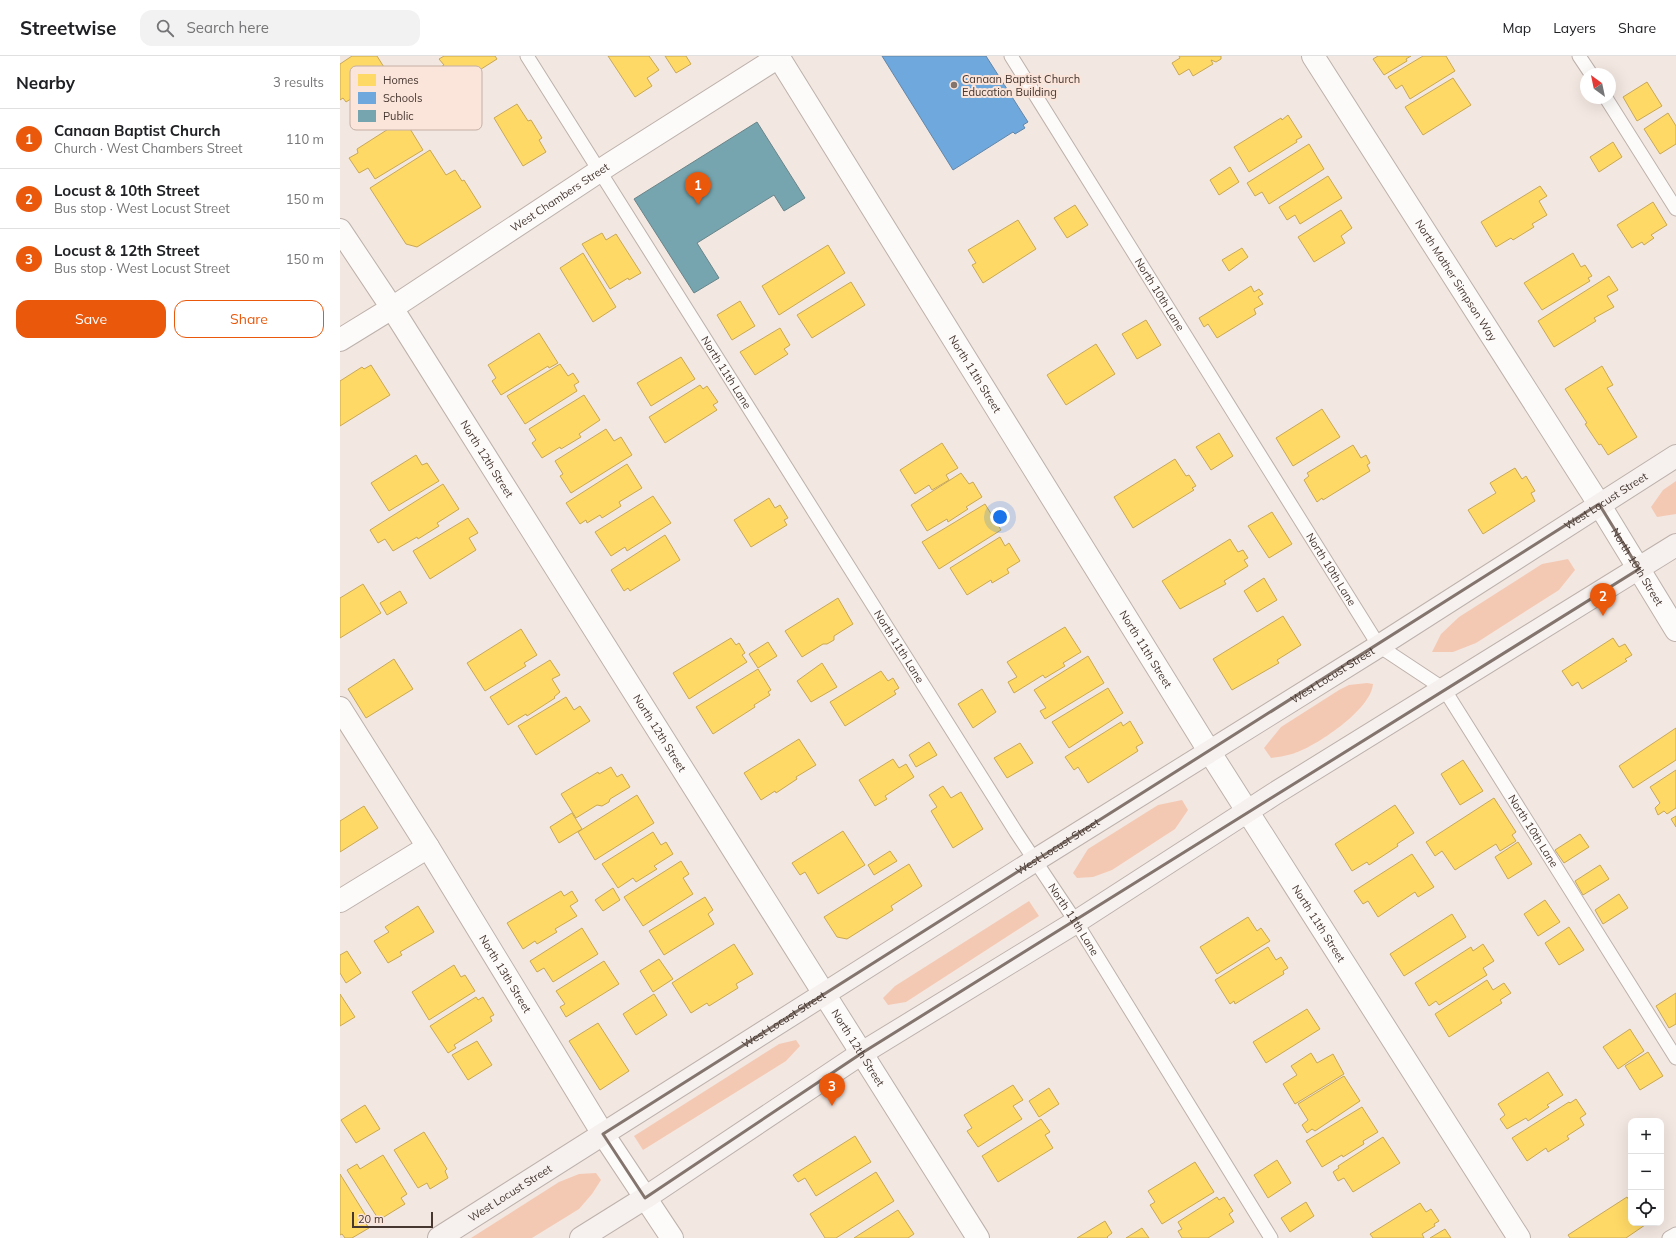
<!DOCTYPE html>
<meta charset="utf-8">
<style>
:root{--surface:#fff;--page:#f2f2f2;--text:#202124;--muted:#757577;--line:#e0e0e0;--accent:#ea580c}
body{margin:0;font-family:Mulish,sans-serif;background:var(--page);color:var(--text)}
.controls{position:absolute;right:12px;bottom:12px;display:grid;overflow:hidden;border-radius:8px;box-shadow:0 4px 16px #0002}
.controls button{width:36px;height:36px;display:grid;place-items:center;padding:0;border:0;border-bottom:1px solid var(--line);background:var(--surface);color:var(--text);font:20px sans-serif}
.compass{position:absolute;left:1240px;top:12px;width:36px;height:36px;border-radius:50%;background:var(--surface);box-shadow:0 4px 16px #0002;rotate:327deg}
.scale{position:absolute;left:12px;bottom:10px;width:81px;box-sizing:border-box;padding-left:4px;border:2px solid #463730;border-top:0;font-size:11px;line-height:14px;white-space:nowrap;color:#463730;-webkit-text-stroke:3px #fbe4d9;paint-order:stroke}
.you{position:absolute;left:660px;top:461px;width:14px;height:14px;margin:-10px;border:3px solid #fff;border-radius:50%;background:#1a73e8;box-shadow:0 0 0 6px #1a73e833}
.badge{display:grid;place-items:center;width:26px;height:26px;border-radius:50%;background:var(--accent);color:#fff;font-size:13px;font-weight:700}
.pin{position:absolute;translate:-50% -33px;filter:drop-shadow(0 1px 2px #0008)}
.pin::after{content:'';position:absolute;top:21px;width:14px;height:12px;background:inherit;clip-path:polygon(0 0,100% 0,50% 100%)}
.list{margin:0;padding:0;list-style:none}
h2{display:flex;justify-content:space-between;align-items:center;height:52px;margin:0;padding:0 16px;font-size:17px}
h2 small{font-size:13px;font-weight:400;color:var(--muted)}
.list li{display:grid;grid-template-columns:26px 1fr auto;gap:12px;align-items:center;box-sizing:border-box;height:60px;padding:0 16px;border-top:1px solid var(--line)}
.list b{display:block;font-size:15px;white-space:nowrap}
.list p{margin:0;font-size:13px;white-space:nowrap;color:var(--muted)}
.list em{font-size:13px;font-style:normal;color:var(--muted)}
.actions{display:flex;gap:8px;padding:12px 16px}
.actions a{flex:1;padding:9px 0;border:1px solid var(--accent);border-radius:12px;text-align:center;font-size:14px;color:var(--accent)}
.actions .main{background:var(--accent);color:#fff}
.icon{flex:none;width:22px;height:22px;fill:none;stroke:currentColor;stroke-width:2;stroke-linecap:round;stroke-linejoin:round}
.map{position:relative;flex:none;width:1336px;height:1182px;overflow:hidden}
header{display:flex;align-items:center;gap:24px;box-sizing:border-box;height:56px;padding:0 20px;background:var(--surface);border-bottom:1px solid var(--line)}
header strong{font-size:19px}
nav{display:flex;gap:22px;margin-inline-start:auto;font-size:14px}
.search{width:280px;height:36px;background:var(--page);display:flex;align-items:center;gap:10px;box-sizing:border-box;padding:0 14px;border-radius:12px;color:var(--muted);font-size:15px}
main{display:flex}
aside{flex:1;background:var(--surface)}
.map>svg:first-child{display:block}
.green{fill:#f4c9b4}
.homes{fill:#ffd966;stroke:#c8a856}
.schools{fill:#6fa8dc;stroke:#6386a8}
.public{fill:#76a5af;stroke:#688489}
.lines{fill:none;stroke-linecap:round;stroke-linejoin:round}
.lane-casing{stroke:#bdb1ab;stroke-width:15}
.street-casing{stroke:#bdb1ab;stroke-width:24}
.secondary-casing{stroke:#bdb1ab;stroke-width:24}
.lane{stroke:#fdfbfa;stroke-width:13}
.street{stroke:#fdfbfa;stroke-width:22}
.secondary{stroke:#f6f1ef;stroke-width:22}
.marked{fill:none;stroke:#83756e;stroke-width:3;stroke-linejoin:round}
.poi-dot{fill:#83756e;stroke:#fbe4d9;stroke-width:1.5}
.labels{text-anchor:middle;dominant-baseline:central;stroke-width:4;stroke-linejoin:round;paint-order:stroke}
.poi-label{font-size:11px;fill:#463730;stroke:#fbe4d9;text-anchor:start}
.street-label{font-size:11px;fill:#463730;stroke:#fbe4d9}
.key{fill:#fbe4d9;stroke:#c5b0a6;stroke-width:1}
.key-label{font-size:11px;fill:#463730}
</style>
<header>
<strong>Streetwise</strong>
<div class="search"><svg class="icon" aria-label="search" viewBox="0 0 24 24"><circle cx="10" cy="10" r="6"/><path d="M15 15l6 6"/></svg>Search here</div>
<nav><a>Map</a><a>Layers</a><a>Share</a></nav>
</header>
<main>
<aside>
<h2>Nearby<small>3 results</small></h2>
<ul class="list">
<li><span class="badge">1</span><div><b>Canaan Baptist Church</b><p>Church · West Chambers Street</p></div><em>110 m</em></li>
<li><span class="badge">2</span><div><b>Locust &amp; 10th Street</b><p>Bus stop · West Locust Street</p></div><em>150 m</em></li>
<li><span class="badge">3</span><div><b>Locust &amp; 12th Street</b><p>Bus stop · West Locust Street</p></div><em>150 m</em></li>
</ul>
<div class="actions"><a class="main">Save</a><a>Share</a></div>
</aside>
<div class="map">
<svg width="1336" height="1182" viewBox="0 0 1336 1182">
<rect width="100%" height="100%" fill="#f3e7e1"/>
<g class="green">
<path d="M1336,425V458L1317,461L1311,451L1323,434Z"/>
<path d="M1228,503L1235,514L1219,534L1136,587L1113,596H1092L1101,578L1119,561L1202,508Z"/>
<path d="M1027,627L1033,628C1031,654 975,691 952,698C945,700 938,701 931,702L924,692L941,671L999,634L1009,629Z"/>
<path d="M842,744L848,754L835,773L772,814L753,821L737,822L733,817L748,793L818,749Z"/>
<path d="M689,845L699,860L566,946L548,949L543,942L555,930Z"/>
<path d="M456,984L460,990L446,1005L303,1094L294,1080L439,988Z"/>
<path d="M256,1117L261,1124L252,1138L239,1153L192,1182H131L219,1126L239,1118Z"/>
</g>
<g class="homes">
<path d="M12,0H37L47,16L23,31L25,34L6,46L3,42L0,44V8Z"/>
<path d="M104,0H155L157,3L116,29L110,19L103,24L96,14L104,9L99,3Z"/>
<path d="M268,0H309L319,14L307,22L312,30L295,41Z"/>
<path d="M325,0H346L351,8L336,17Z"/>
<path d="M839,0H881V3L876,6L871,4L873,8L853,20L849,13L839,19L832,7L840,2Z"/>
<path d="M1038,0H1071L1066,3L1067,5L1044,19L1033,3Z"/>
<path d="M1083,0H1106L1115,15L1070,43L1062,29L1056,33L1048,21Z"/>
<path d="M1113,22L1131,49L1083,79L1065,51Z"/>
<path d="M1307,26L1322,50L1297,65L1283,41Z"/>
<path d="M177,48L188,65L191,64L202,82L199,84L206,96L183,110L154,62Z"/>
<path d="M1328,57L1336,70V88L1320,98L1304,73Z"/>
<path d="M948,59L962,81L956,84L957,86L909,116L894,91L941,62L942,64Z"/>
<path d="M64,63L83,94L35,123L28,112L19,117L9,102L18,97L17,93Z"/>
<path d="M1273,86L1282,101L1259,116L1250,101Z"/>
<path d="M969,88L984,113L929,148L922,136L915,140L907,127Z"/>
<path d="M90,94L106,119L115,114L122,125L124,124L141,151L77,191L66,188L30,132Z"/>
<path d="M890,111L899,126L879,139L870,124Z"/>
<path d="M988,120L1002,142L960,168L955,159L947,164L939,151Z"/>
<path d="M1200,130L1207,140L1199,145L1207,159L1192,168L1194,171L1173,184L1171,182L1156,191L1141,166Z"/>
<path d="M1313,146L1327,169L1311,179L1314,182L1304,189L1302,186L1292,192L1277,169Z"/>
<path d="M735,149L748,169L727,182L714,162Z"/>
<path d="M1001,154L1012,172L1001,180L1005,187L974,206L958,181Z"/>
<path d="M678,164L696,193L643,227L632,209L636,207L628,194Z"/>
<path d="M262,177L266,184L276,178L301,217L289,224L288,222L270,233L242,188Z"/>
<path d="M488,189L505,217L439,259L422,230Z"/>
<path d="M902,192L908,201L889,215L882,204Z"/>
<path d="M243,197L276,251L253,266L220,212Z"/>
<path d="M1233,197L1241,211L1245,209L1252,220L1248,222L1250,225L1202,254L1184,227Z"/>
<path d="M1269,220L1278,234L1267,240L1274,251L1254,262L1256,265L1214,291L1198,265Z"/>
<path d="M511,226L525,249L472,282L457,259Z"/>
<path d="M911,230L914,236L919,233L923,238L918,241L923,248L914,253L916,258L877,282L868,268L864,271L859,262Z"/>
<path d="M400,245L415,270L392,284L377,259Z"/>
<path d="M806,264L821,289L797,303L782,278Z"/>
<path d="M440,272L450,289L444,293L448,298L415,319L400,296Z"/>
<path d="M199,277L218,307L209,312L208,310L161,339L152,325L156,322L148,309Z"/>
<path d="M756,288L775,318L726,349L707,319Z"/>
<path d="M341,301L355,323L311,350L297,327Z"/>
<path d="M220,308L228,320L233,317L239,326L234,329L237,335L185,368L167,340Z"/>
<path d="M31,309L50,339L0,370V325L22,311L24,313Z"/>
<path d="M1262,310L1273,329L1267,332L1297,381L1268,399L1261,388L1259,389L1245,368L1247,367L1225,333Z"/>
<path d="M360,329L363,333L367,330L378,346L373,349L377,354L325,387L309,361Z"/>
<path d="M244,339L260,364L239,378L241,381L221,393L220,391L202,402L192,387L196,384L189,373Z"/>
<path d="M982,353L1000,381L953,410L936,382Z"/>
<path d="M266,373L274,385L281,381L292,399L231,437L220,420L223,418L215,405Z"/>
<path d="M879,377L893,400L871,414L856,391Z"/>
<path d="M602,387L618,412L606,419L609,424L592,434L589,429L575,438L560,414Z"/>
<path d="M1013,389L1021,402L1026,399L1030,407L1027,409L1030,415L983,444L982,442L977,446L964,424L969,420L967,417Z"/>
<path d="M76,399L82,409L87,407L99,425L49,455L31,427Z"/>
<path d="M835,403L846,420L849,419L856,430L852,432L854,434L793,472L774,441Z"/>
<path d="M287,408L302,432L279,446L281,450L262,462L260,459L247,467L246,464L240,468L226,447Z"/>
<path d="M1175,412L1182,423L1186,420L1195,435L1191,437L1195,445L1143,478L1128,454L1156,437L1150,427Z"/>
<path d="M621,417L629,428L633,426L642,441L626,451L628,453L608,466L607,463L587,475L571,449Z"/>
<path d="M103,428L119,453L97,467L99,470L78,483L77,481L53,495L45,483L38,487L30,474Z"/>
<path d="M313,440L331,467L287,495L285,491L271,500L255,476Z"/>
<path d="M429,442L435,452L440,449L448,462L444,464L447,469L411,491L394,464Z"/>
<path d="M645,448L661,474L599,513L582,486Z"/>
<path d="M932,456L952,488L929,502L908,470Z"/>
<path d="M128,462L138,477L129,482L136,494L90,523L73,495Z"/>
<path d="M325,479L340,504L290,535L288,532L284,535L271,514Z"/>
<path d="M660,481L665,490L669,487L680,505L667,513L669,517L652,527L651,524L627,539L610,512Z"/>
<path d="M890,483L898,496L903,494L908,502L904,504L908,510L884,525L886,528L840,553L822,525Z"/>
<path d="M924,522L937,544L917,556L904,535Z"/>
<path d="M23,528L41,557L0,582V542Z"/>
<path d="M60,535L67,547L47,559L40,547Z"/>
<path d="M498,542L513,568L494,580V584L487,588H483L462,601L445,575Z"/>
<path d="M943,560L961,589L937,604L939,607L892,634L873,603Z"/>
<path d="M725,571L741,596L723,607L725,610L705,622L703,619L674,637L668,626L677,621L667,606Z"/>
<path d="M181,573L197,599L184,607L186,610L145,635L127,607Z"/>
<path d="M391,582L396,589L399,587L405,597L402,599L407,606L349,643L333,617Z"/>
<path d="M1273,582L1279,591L1285,588L1292,599L1285,603L1287,605L1242,633L1238,626L1232,630L1222,615Z"/>
<path d="M428,586L437,600L418,612L409,598Z"/>
<path d="M748,600L764,627L705,663L700,655L706,652L694,634Z"/>
<path d="M54,603L73,633L26,662L8,633Z"/>
<path d="M210,604L220,619L212,623L220,636L214,641L215,642L187,660L186,658L168,669L150,641Z"/>
<path d="M482,607L497,631L471,646L457,625Z"/>
<path d="M418,613L431,634L428,636L430,639L414,649L415,651L373,678L356,651Z"/>
<path d="M541,615L548,625L553,622L559,632L554,635L556,638L505,670L490,646Z"/>
<path d="M768,632L783,657L729,692L712,666Z"/>
<path d="M642,633L656,656L633,672L618,648Z"/>
<path d="M226,641L234,654L240,650L250,665L196,699L178,670Z"/>
<path d="M790,665L803,687L796,691L798,695L748,727L738,711L734,714L725,701L781,666L783,670Z"/>
<path d="M1336,672V704L1293,732L1279,710Z"/>
<path d="M459,683L476,709L456,721L457,723L436,737L435,735L421,744L404,717Z"/>
<path d="M589,686L597,699L576,711L569,699Z"/>
<path d="M680,687L693,707L667,722L654,702Z"/>
<path d="M553,703L559,712L566,708L574,721L545,740L547,743L535,750L519,724Z"/>
<path d="M1123,704L1143,735L1120,749L1101,718Z"/>
<path d="M271,711L277,721L282,718L290,731L270,743L269,746L262,750L257,749L236,762L221,738L258,716L259,718Z"/>
<path d="M1336,714V752L1327,758L1324,755L1318,759L1315,752L1320,747L1310,731Z"/>
<path d="M603,730L611,742L621,736L643,773L613,792L591,755L597,751L589,739Z"/>
<path d="M297,739L314,767L255,804L238,776Z"/>
<path d="M1154,742L1176,776L1172,779L1176,785L1160,795L1156,788L1115,814L1102,795L1095,800L1086,786Z"/>
<path d="M1055,749L1074,777L1057,788L1058,790L1029,809L1027,806L1012,815L995,788Z"/>
<path d="M24,750L38,772L0,796V765Z"/>
<path d="M232,757L242,773L219,787L210,771Z"/>
<path d="M1336,760V771L1331,763Z"/>
<path d="M503,775L525,809L478,838L465,816L460,819L452,807Z"/>
<path d="M313,776L321,789L326,786L333,798L314,810L317,813L296,826L293,822L278,832L262,808Z"/>
<path d="M1240,778L1249,791L1224,807L1215,794Z"/>
<path d="M1178,786L1192,808L1168,823L1155,801Z"/>
<path d="M550,795L557,805L534,819L528,809Z"/>
<path d="M1072,798L1094,831L1078,841L1075,836L1038,861L1028,845L1023,848L1014,835Z"/>
<path d="M341,805L349,818L343,822L353,838L303,870L284,841Z"/>
<path d="M569,808L582,830L551,850L553,854L507,883L497,881L484,861Z"/>
<path d="M1260,809L1269,823L1243,839L1235,825Z"/>
<path d="M273,832L280,844L263,855L255,844Z"/>
<path d="M221,835L224,840L232,835L238,845L230,850L237,860L215,873L217,876L197,888L195,885L183,893L167,867Z"/>
<path d="M1279,838L1288,852L1263,868L1255,854Z"/>
<path d="M365,841L373,854L368,858L374,868L324,899L309,875Z"/>
<path d="M1205,844L1220,866L1198,880L1184,858Z"/>
<path d="M78,850L94,876L60,896L62,899L48,907L34,885L49,876L45,871Z"/>
<path d="M1112,858L1126,881L1064,920L1050,898Z"/>
<path d="M908,861L917,875L921,872L930,885L877,918L860,891Z"/>
<path d="M1229,871L1244,894L1219,909L1205,887Z"/>
<path d="M242,872L258,898L213,926L204,912L197,916L190,905Z"/>
<path d="M394,888L413,918L396,928L398,932L369,950L367,947L351,957L332,927Z"/>
<path d="M1143,888L1154,905L1143,912L1147,919L1099,949L1096,945L1089,950L1075,927L1131,891L1133,895Z"/>
<path d="M928,891L936,904L941,901L948,912L943,915L944,918L895,948L894,945L890,948L875,924Z"/>
<path d="M7,895L21,917L6,927L0,917V899Z"/>
<path d="M319,903L333,923L313,936L300,915Z"/>
<path d="M264,905L279,928L226,961L220,951L225,948L216,935Z"/>
<path d="M114,909L121,921L125,919L135,935L89,964L72,936Z"/>
<path d="M1147,924L1153,934L1164,927L1171,937L1160,944L1162,947L1109,981L1095,958Z"/>
<path d="M1336,937V968L1329,972L1316,950Z"/>
<path d="M0,938L15,961L0,970Z"/>
<path d="M314,938L327,959L296,979L283,958Z"/>
<path d="M136,941L138,944L143,941L154,959L150,961L152,965L114,989L116,992L108,997L90,970Z"/>
<path d="M967,953L980,973L926,1007L913,986Z"/>
<path d="M258,967L289,1015L260,1034L229,985Z"/>
<path d="M1290,973L1304,995L1278,1013L1263,991Z"/>
<path d="M137,985L152,1009L128,1024L112,999Z"/>
<path d="M1308,996L1323,1020L1300,1034L1285,1010Z"/>
<path d="M971,997L977,1007L993,998L1004,1018L955,1048L943,1028L957,1019L951,1010Z"/>
<path d="M1208,1016L1223,1039L1207,1049L1209,1051L1188,1065L1186,1062L1167,1073L1160,1063L1165,1059L1158,1048Z"/>
<path d="M1004,1020L1020,1045L975,1075L972,1073L967,1077L962,1069L968,1064L958,1048Z"/>
<path d="M673,1029L683,1044L673,1050L682,1063L638,1091L627,1075L632,1072L624,1059Z"/>
<path d="M709,1032L719,1048L699,1061L689,1045Z"/>
<path d="M1236,1043L1246,1058L1240,1062L1244,1069L1227,1080L1229,1083L1208,1096L1206,1092L1187,1105L1172,1082L1229,1046L1230,1047Z"/>
<path d="M25,1049L40,1073L16,1087L1,1064Z"/>
<path d="M1022,1051L1038,1076L1023,1085L1024,1088L1003,1101L1002,1099L982,1111L966,1085Z"/>
<path d="M701,1063L710,1076L705,1079L713,1092L658,1126L642,1100Z"/>
<path d="M84,1076L107,1113L105,1115L108,1122L90,1133L87,1127L78,1132L54,1094Z"/>
<path d="M515,1080L531,1106L476,1140L465,1122L458,1126L453,1119Z"/>
<path d="M1043,1081L1060,1107L1013,1136L1004,1122L998,1125L993,1116L999,1112L998,1110Z"/>
<path d="M43,1099L67,1138L61,1142L65,1148L39,1164L7,1114L17,1108L20,1113Z"/>
<path d="M937,1104L951,1127L928,1142L914,1119Z"/>
<path d="M855,1106L874,1136L822,1168L810,1149L815,1146L808,1135Z"/>
<path d="M536,1116L554,1145L496,1182H485L470,1158Z"/>
<path d="M0,1118L28,1163L24,1165L29,1172L12,1182H5L2,1178L0,1179Z"/>
<path d="M877,1141L879,1144L884,1141L893,1155L889,1158L894,1166L868,1182H842L838,1175L842,1173L838,1166Z"/>
<path d="M1287,1141L1291,1147V1167H1304L1305,1169L1286,1182H1230L1228,1179Z"/>
<path d="M966,1146L974,1160L950,1176L941,1162Z"/>
<path d="M1080,1147L1086,1156L1091,1153L1099,1165L1094,1168L1095,1170L1082,1178L1084,1182H1033L1030,1178Z"/>
<path d="M558,1154L574,1178L568,1182H514Z"/>
<path d="M765,1165L772,1177L767,1181L768,1182H737Z"/>
<path d="M802,1172L809,1182H786Z"/>
<path d="M1105,1173L1111,1182H1090Z"/>
</g>
<path class="schools" d="M542,0H646L688,66L683,69L685,72L675,78L673,76L613,114Z"/>
<path class="public" d="M417,66L465,142L444,155L434,139L357,187L379,222L354,237L294,143Z"/>
<g class="lines">
<defs>
<g id="lane">
<path id="s1" d="M187,0L676,776L736,866L931,1182"/>
<path id="s2" d="M671,0L1039,590L1104,633L1336,1002"/>
<path d="M1239,0L1251,18"/>
<path d="M1266,42L1336,153"/>
<path d="M1329,1182L1336,1178"/>
</g>
<g id="street">
<path id="s3" d="M438,0L869,695L1179,1182"/>
<path id="s4" d="M973,0L1259,448L1336,574"/>
<path id="s5" d="M0,174L52,252L638,1182"/>
<path id="s6" d="M0,284L52,252L270,108L440,0"/>
<path id="s7" d="M0,652L88,791L263,1078L332,1182"/>
<path d="M0,845L88,791"/>
</g>
<g id="secondary">
<path id="s8" d="M99,1182L694,805L1039,590L1336,400"/>
<path d="M241,1182L305,1142L522,997L736,866L934,738L1336,489"/>
</g>
</defs>
<use href="#lane" class="lane-casing"/>
<use href="#street" class="street-casing"/>
<use href="#secondary" class="secondary-casing"/>
<use href="#lane" class="lane"/>
<use href="#street" class="street"/>
<use href="#secondary" class="secondary"/>
</g>
<path class="marked" d="M1259,448L1299,513L522,997L305,1142L263,1078Z"/>
<circle class="poi-dot" cx="614" cy="29" r="4"/>
<g class="labels">
<g class="poi-label">
<text x="622" y="23">Canaan Baptist Church<tspan x="622" dy="13">Education Building</tspan></text>
</g>
<g class="street-label">
<text stroke="none"><textPath href="#s6" startOffset="262">West Chambers Street</textPath></text>
<text stroke="none"><textPath href="#s4" startOffset="266">North Mother Simpson Way</textPath></text>
<text stroke="none"><textPath href="#s2" startOffset="281">North 10th Lane</textPath></text>
<text stroke="none"><textPath href="#s1" startOffset="374">North 11th Lane</textPath></text>
<text stroke="none"><textPath href="#s3" startOffset="374">North 11th Street</textPath></text>
<text stroke="none"><textPath href="#s5" startOffset="272">North 12th Street</textPath></text>
<text stroke="none"><textPath href="#s8" startOffset="1380">West Locust Street</textPath></text>
<text stroke="none"><textPath href="#s4" startOffset="605">North 10th Street</textPath></text>
<text stroke="none"><textPath href="#s2" startOffset="605">North 10th Lane</textPath></text>
<text stroke="none"><textPath href="#s1" startOffset="698">North 11th Lane</textPath></text>
<text stroke="none"><textPath href="#s3" startOffset="698">North 11th Street</textPath></text>
<text stroke="none"><textPath href="#s8" startOffset="1056">West Locust Street</textPath></text>
<text stroke="none"><textPath href="#s5" startOffset="596">North 12th Street</textPath></text>
<text stroke="none"><textPath href="#s2" startOffset="941">North 10th Lane</textPath></text>
<text stroke="none"><textPath href="#s8" startOffset="732">West Locust Street</textPath></text>
<text stroke="none"><textPath href="#s1" startOffset="1022">North 11th Lane</textPath></text>
<text stroke="none"><textPath href="#s3" startOffset="1022">North 11th Street</textPath></text>
<text stroke="none"><textPath href="#s7" startOffset="313">North 13th Street</textPath></text>
<text stroke="none"><textPath href="#s8" startOffset="408">West Locust Street</textPath></text>
<text stroke="none"><textPath href="#s5" startOffset="968">North 12th Street</textPath></text>
<text stroke="none"><textPath href="#s8" startOffset="84">West Locust Street</textPath></text>
</g>
</g>
<rect x="10" y="10" width="132" height="64" rx="6" class="key"/>
<rect x="18" y="18" width="18" height="12" fill="#ffd966"/>
<rect x="18" y="36" width="18" height="12" fill="#6fa8dc"/>
<rect x="18" y="54" width="18" height="12" fill="#76a5af"/>
<g class="key-label">
<text x="43" y="28">Homes</text>
<text x="43" y="46">Schools</text>
<text x="43" y="64">Public</text>
</g>
</svg>
<div class="controls">
<button>+</button>
<button>−</button>
<button><svg class="icon" aria-label="locate" viewBox="0 0 24 24"><circle cx="12" cy="12" r="6"/><path d="M12 2v4M12 18v4M2 12h4M18 12h4"/></svg></button>
</div>
<svg class="compass" viewBox="-18 -18 36 36"><path d="M0-13l5 13h-10z" fill="#e53935"/><path d="M0 13l5-13h-10z" fill="#757577"/></svg>
<div class="scale">20 m</div>
<div class="you"></div>
<div class="pin badge" style="left:358px;top:149px">1</div>
<div class="pin badge" style="left:1263px;top:560px">2</div>
<div class="pin badge" style="left:492px;top:1050px">3</div>
</div>
</main>
